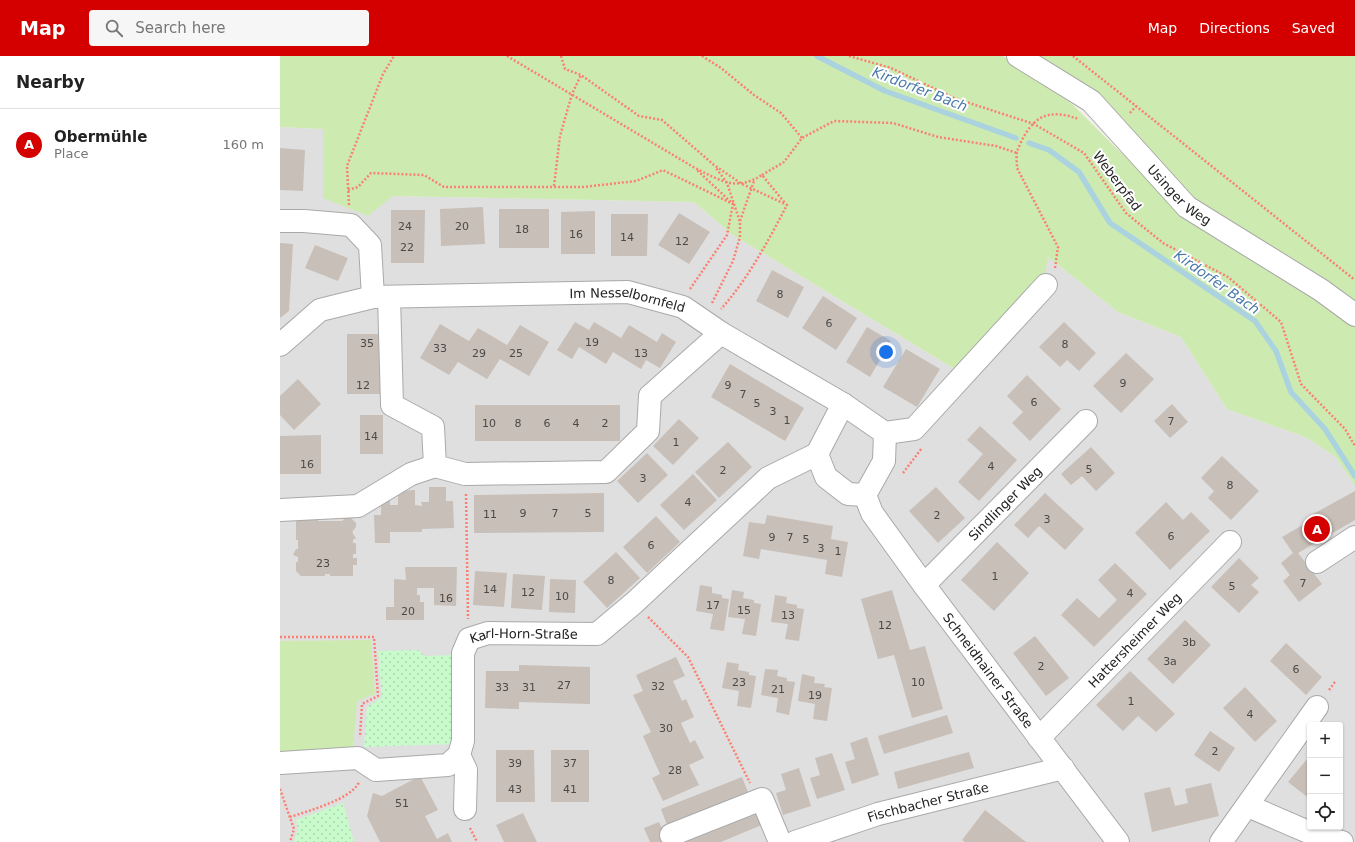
<!DOCTYPE html>
<meta charset="utf-8">
<style>
:root{--surface:#fff;--page:#f6f6f6;--text:#222;--muted:#767676;--line:#e0e0e0;--accent:#d40000}
body{margin:0;font-family:"DejaVu Sans",sans-serif;background:var(--page);color:var(--text)}
.controls{position:absolute;right:12px;bottom:12px;display:grid;overflow:hidden;border-radius:4px;box-shadow:0 1px 3px #0004}
.controls button{width:36px;height:36px;display:grid;place-items:center;padding:0;border:0;border-bottom:1px solid var(--line);background:var(--surface);color:var(--text);font:20px sans-serif}
.you{position:absolute;left:606px;top:296px;width:14px;height:14px;margin:-10px;border:3px solid #fff;border-radius:50%;background:#1a73e8;box-shadow:0 0 0 6px #1a73e833}
.badge{display:grid;place-items:center;width:26px;height:26px;border-radius:50%;background:var(--accent);color:#fff;font-size:13px;font-weight:700}
.pin{position:absolute;translate:-50% -50%;border:2px solid #fff;box-shadow:0 1px 4px #0006}
.list{margin:0;padding:0;list-style:none}
h2{display:flex;justify-content:space-between;align-items:center;height:52px;margin:0;padding:0 16px;font-size:17px}
h2 small{font-size:13px;font-weight:400;color:var(--muted)}
.list li{display:grid;grid-template-columns:26px 1fr auto;gap:12px;align-items:center;box-sizing:border-box;height:72px;padding:0 16px;border-top:1px solid var(--line)}
.list b{display:block;font-size:15px;white-space:nowrap}
.list p{margin:0;font-size:13px;white-space:nowrap;color:var(--muted)}
.list em{font-size:13px;font-style:normal;color:var(--muted)}
.icon{flex:none;width:22px;height:22px;fill:none;stroke:currentColor;stroke-width:2;stroke-linecap:round;stroke-linejoin:round}
.map{position:relative;flex:none;width:1075px;height:786px;overflow:hidden}
header{display:flex;align-items:center;gap:24px;box-sizing:border-box;height:56px;padding:0 20px;background:var(--accent);color:#fff}
header strong{font-size:19px}
nav{display:flex;gap:22px;margin-inline-start:auto;font-size:14px}
.search{width:280px;height:36px;background:var(--page);display:flex;align-items:center;gap:10px;box-sizing:border-box;padding:0 14px;border-radius:4px;color:var(--muted);font-size:15px}
main{display:flex}
aside{flex:1;background:var(--surface)}
.map>svg:first-child{display:block}
.residential{fill:#e0dfdf;fill-rule:evenodd}
.grass{fill:#cdebb0}
.park{fill:url(#park-dots)}
.lines{fill:none;stroke-linecap:round;stroke-linejoin:round}
.stream{stroke:#aad3df;stroke-width:5.5}
.building{fill:#c7bfb8}
.minor-casing{stroke:#a9a9a9;stroke-width:24}
.path{stroke:#fa8072;stroke-width:2.5;stroke-dasharray:2 2;stroke-linecap:butt}
.minor{stroke:#fff;stroke-width:22}
.labels{text-anchor:middle;dominant-baseline:central;stroke-width:4;stroke-linejoin:round;paint-order:stroke}
.number-label{font-size:11px;fill:#4b4948}
.street-label{font-size:13px;fill:#222;stroke:#fff}
.water-label{font-size:14px;font-style:italic;fill:#4a7aab;stroke:#fff}
</style>
<header>
<strong>Map</strong>
<div class="search"><svg class="icon" aria-label="search" viewBox="0 0 24 24"><circle cx="10" cy="10" r="6"/><path d="M15 15l6 6"/></svg>Search here</div>
<nav><a>Map</a><a>Directions</a><a>Saved</a></nav>
</header>
<main>
<aside>
<h2>Nearby<small></small></h2>
<ul class="list">
<li><span class="badge">A</span><div><b>Obermühle</b><p>Place</p></div><em>160 m</em></li>
</ul>
</aside>
<div class="map">
<svg width="1075" height="786" viewBox="0 0 1075 786">
<defs>
<pattern id="park-dots" width="8" height="8" patternUnits="userSpaceOnUse"><rect width="8" height="8" fill="#c8facc"/><path d="M2 2h.1M6 6h.1" fill="none" stroke="#acd6af" stroke-width="1.8" stroke-linecap="round"/></pattern>
</defs>
<rect width="100%" height="100%" fill="#f2efe9"/>
<path class="residential" d="M0,71L43,73V142L113,140L414,146L453,179L688,321L768,201L838,256L901,281L947,353L1025,381L1055,400L1075,429V786H0ZM1030,669H1060V771H1030Z"/>
<g class="grass">
<path d="M0,0H723L792,48L836,92L906,157L1075,268V429L1055,400L1025,381L947,353L901,281L838,256L768,201L762,238L688,321L453,179L414,146L113,140L88,160L43,142V73L0,71Z"/>
<path d="M757,0H1075V251L913,147Z"/>
<path d="M91,584L95,638L77,645L73,694L0,697V585Z"/>
</g>
<g class="park">
<path d="M139,594L144,600L172,599L177,688L84,691L87,651L102,641L98,595Z"/>
<path d="M63,747L74,786H14L18,773L16,764Z"/>
</g>
<g class="lines">
<g class="stream">
<path d="M537,0L605,35L736,82"/>
<path d="M749,87L769,94L799,116L830,167L975,265L996,295L1011,336L1045,373L1075,420"/>
</g>
</g>
<g class="building">
<path d="M0,92L25,94L23,135L0,134Z"/>
<path d="M203,151L205,188L161,190L160,153Z"/>
<rect x="219" y="153" width="50" height="39"/>
<path d="M111,154H145L144,207H111Z"/>
<path d="M315,155V198H281V156Z"/>
<path d="M399,157L430,176L409,208L378,189Z"/>
<path d="M331,158H368L367,200H331Z"/>
<path d="M0,187L13,188L9,255L0,262Z"/>
<path d="M35,189L68,202L58,225L25,212Z"/>
<path d="M492,214L524,231L508,262L476,245Z"/>
<path d="M543,240L577,262L556,294L522,272Z"/>
<path d="M295,266L309,274L314,266L341,282L349,269L377,286L382,277L396,286L380,312L366,304L361,313L333,296L326,308L299,291L292,303L277,294Z"/>
<path d="M784,266L816,297L799,315L787,304L780,311L759,291Z"/>
<path d="M160,268L189,285L198,272L227,289L240,269L269,286L249,320L220,303L207,323L178,306L169,319L140,302Z"/>
<path d="M587,271L611,285L590,321L566,306Z"/>
<rect x="67" y="278" width="34" height="60"/>
<path d="M626,293L660,313L637,351L603,331Z"/>
<path d="M846,297L874,323L841,357L813,330Z"/>
<path d="M450,308L524,352L505,385L431,341Z"/>
<path d="M747,319L781,353L750,385L732,367L743,356L727,340Z"/>
<path d="M18,323L41,348L14,374L0,359V340Z"/>
<path d="M892,348L908,366L890,382L874,365Z"/>
<rect x="195" y="349" width="145" height="36"/>
<rect x="80" y="359" width="23" height="39"/>
<path d="M399,363L419,382L393,409L373,390Z"/>
<path d="M700,370L737,404L699,445L678,426L703,398L687,384Z"/>
<path d="M41,379V418H0V380Z"/>
<path d="M448,386L472,411L439,442L415,416Z"/>
<path d="M811,391L835,417L816,435L802,420L791,429L781,418Z"/>
<path d="M367,397L388,419L358,447L337,425Z"/>
<path d="M942,400L979,435L951,464L928,442L934,435L921,422Z"/>
<path d="M413,418L437,444L404,474L380,449Z"/>
<path d="M149,431H166V445H173L174,472L142,473V476H110V487H95L94,459H101V444H110V449H118V435L135,434V449L142,450L141,446H149Z"/>
<path d="M656,431L685,462L658,487L629,455Z"/>
<path d="M1075,435V464L1018,497L1042,528L1019,546L1003,525L1010,519L1001,507L1013,497L1002,481L1028,466L1026,462Z"/>
<path d="M324,437V476L194,477V439Z"/>
<path d="M765,437L804,473L785,494L759,470L748,482L734,469Z"/>
<path d="M886,446L903,464L911,456L930,475L890,514L855,477Z"/>
<path d="M487,459L553,470L551,483L568,486L562,521L545,518L547,504L481,493L479,503L463,500L469,466L485,468Z"/>
<path d="M376,460L400,486L367,517L343,491Z"/>
<path d="M66,461H70L76,467V471L72,476H73V478L76,482L73,484V487H76V498H73V502H77V509H73V520H50V518H45V520H21L16,515V506H18V501L13,499L16,493H18V484H16V463H38V465H62Z"/>
<path d="M717,486L749,517L714,555L681,524Z"/>
<path d="M336,496L360,522L327,552L303,526Z"/>
<path d="M959,502L979,522L971,529L979,536L959,557L931,531Z"/>
<path d="M835,507L867,538L814,591L781,559L797,542L819,562L837,544L818,524Z"/>
<path d="M125,511H177L176,550L154,549V532H137V539H140V546H144V564H106V551H114V523L126,524Z"/>
<path d="M195,515L227,517L224,551L193,549Z"/>
<path d="M233,518L265,520L262,554L231,552Z"/>
<path d="M270,523L296,524L295,557L269,556Z"/>
<path d="M420,529L432,531V537L442,539V542L449,543L444,575L430,573L433,558L416,555Z"/>
<path d="M452,534L464,536L463,542L474,544V547L481,548L476,580L462,578L465,563L448,561Z"/>
<path d="M612,534L630,594L645,590L663,653L632,662L614,599L598,603L581,543Z"/>
<path d="M495,539L507,541L506,547L517,549V552L524,553L519,585L505,583L508,568L491,566Z"/>
<path d="M905,564L931,589L893,628L867,603Z"/>
<path d="M755,580L789,622L766,640L733,597Z"/>
<path d="M1006,587L1042,621L1026,639L990,605Z"/>
<path d="M396,601L405,620L393,625L402,645L406,643L414,661L401,667L410,687L415,684L424,702L409,709L419,729L383,745L372,722L380,718L363,680L371,676L353,639L363,635L356,619Z"/>
<path d="M447,606L459,608L458,614L469,616V619L476,620L471,652L457,650L459,635L442,632Z"/>
<path d="M239,609L310,611V648L239,646V653L205,652L206,615H239Z"/>
<path d="M485,613L498,614L497,620L507,622V625L515,626L509,659L496,656L498,642L481,639Z"/>
<path d="M850,615L895,658L876,676L858,660L843,675L816,649Z"/>
<path d="M522,618L535,621L534,627L545,628L544,631L552,632L547,665L533,663L535,648L518,645Z"/>
<path d="M965,631L997,665L975,686L943,652Z"/>
<path d="M667,659L673,677L604,698L598,680Z"/>
<path d="M930,675L955,692L939,716L914,699Z"/>
<path d="M587,681L599,719L572,728L565,706L575,703L570,687Z"/>
<path d="M216,694H254L255,746H216Z"/>
<rect x="271" y="694" width="38" height="52"/>
<path d="M689,696L694,712L618,733L614,716Z"/>
<path d="M552,697L565,734L537,743L530,722L540,719L535,702Z"/>
<path d="M1027,703L1030,705V743L1008,726Z"/>
<path d="M519,712L531,750L503,759L496,737L506,734L501,718Z"/>
<path d="M140,720L158,754L145,760L157,783L168,777L172,786H100L87,760L93,737L102,740Z"/>
<path d="M462,721L468,736L387,769L381,753Z"/>
<path d="M931,727L939,760L872,776L864,737L890,731L895,750L908,747L905,733Z"/>
<path d="M705,754L746,786H685L682,784Z"/>
<path d="M478,755L484,768L441,786H403Z"/>
<path d="M243,757L257,786H224L216,769Z"/>
<path d="M379,766L388,786H370L364,772Z"/>
</g>
<g class="lines">
<defs>
<g id="minor">
<path id="s1" d="M738,0L811,45L907,151L1041,234L1075,259"/>
<path d="M0,165H24L71,169L90,189L93,241"/>
<path d="M109,241L112,349L153,371L155,410"/>
<path id="s2" d="M0,289L40,254L93,241L348,236L403,251L441,277L563,348L605,377L604,405L585,439"/>
<path d="M563,348L537,398L546,421L568,438L585,439"/>
<path d="M605,377L634,373L766,229"/>
<path id="s3" d="M585,439L592,457L644,529L838,786"/>
<path d="M0,454L78,450L131,418L155,410L185,418L326,416L368,375L370,340L441,277"/>
<path d="M1037,506L1075,481"/>
<path id="s4" d="M644,529L806,365"/>
<path id="s5" d="M759,682L950,486"/>
<path d="M179,699L186,714L185,753"/>
<path id="s6" d="M0,707L78,702L96,714L168,709L179,699L183,685V597L189,583L208,577L317,578L354,547L488,422L537,398"/>
<path d="M968,750L1033,778L1062,786"/>
<path d="M391,779L482,743L500,786"/>
<path id="s7" d="M515,786L598,758L783,712"/>
<path d="M941,786L1037,651"/>
</g>
</defs>
<use href="#minor" class="minor-casing"/>
<g class="path">
<path d="M227,0L415,112C440,124 455,136 482,119L505,147"/>
<path d="M281,0L285,13L301,19L359,60L382,64L434,109L462,128L507,149C488,185 468,223 441,253"/>
<path d="M422,0L441,12L474,39L501,57L522,82"/>
<path d="M569,0L611,12L674,42L754,68L804,97L846,157L883,187L948,221L1001,266L1021,328L1065,373L1075,390"/>
<path d="M793,0L1075,224"/>
<path d="M850,57L856,50"/>
<path d="M482,119L504,106L522,82L554,65L613,67L658,81L716,90L737,97"/>
<path d="M274,130L280,80L292,38L301,19"/>
<path d="M68,134L78,131L91,117L144,119L164,131H303L356,125L383,114L453,148"/>
<path d="M69,149L67,110L103,18L114,0"/>
<path d="M460,165L474,125"/>
<path d="M775,212L778,191L737,112C737,107 736,101 737,96C741,83 752,64 765,60C777,56 789,60 799,63"/>
<path d="M410,233L447,179L453,148L417,114"/>
<path d="M432,247L453,205L460,181V166L447,127L436,112"/>
<path d="M623,417L642,392"/>
<path d="M186,438L188,563"/>
<path d="M368,561L408,601L470,727"/>
<path d="M0,581H94L98,640L82,648L80,681"/>
<path d="M1049,634L1055,626"/>
<path d="M0,733L14,773L10,786"/>
<path d="M10,761C28,755 72,743 79,726"/>
<path d="M190,772L197,786"/>
</g>
<use href="#minor" class="minor"/>
</g>
<g class="labels">
<g class="number-label">
<text x="125" y="170">24</text>
<text x="182" y="170">20</text>
<text x="242" y="173">18</text>
<text x="296" y="178">16</text>
<text x="347" y="181">14</text>
<text x="402" y="185">12</text>
<text x="127" y="191">22</text>
<text x="500" y="238">8</text>
<text x="549" y="267">6</text>
<text x="312" y="286">19</text>
<text x="87" y="287">35</text>
<text x="785" y="288">8</text>
<text x="160" y="292">33</text>
<text x="199" y="297">29</text>
<text x="236" y="297">25</text>
<text x="361" y="297">13</text>
<text x="843" y="327">9</text>
<text x="83" y="329">12</text>
<text x="448" y="329">9</text>
<text x="463" y="338">7</text>
<text x="754" y="346">6</text>
<text x="477" y="347">5</text>
<text x="493" y="355">3</text>
<text x="507" y="364">1</text>
<text x="891" y="365">7</text>
<text x="209" y="367">10</text>
<text x="238" y="367">8</text>
<text x="267" y="367">6</text>
<text x="296" y="367">4</text>
<text x="325" y="367">2</text>
<text x="91" y="380">14</text>
<text x="396" y="386">1</text>
<text x="27" y="408">16</text>
<text x="711" y="410">4</text>
<text x="809" y="413">5</text>
<text x="443" y="414">2</text>
<text x="363" y="422">3</text>
<text x="950" y="429">8</text>
<text x="408" y="446">4</text>
<text x="243" y="457">9</text>
<text x="275" y="457">7</text>
<text x="308" y="457">5</text>
<text x="210" y="458">11</text>
<text x="657" y="459">2</text>
<text x="767" y="463">3</text>
<text x="891" y="480">6</text>
<text x="492" y="481">9</text>
<text x="510" y="481">7</text>
<text x="526" y="483">5</text>
<text x="371" y="489">6</text>
<text x="541" y="492">3</text>
<text x="558" y="495">1</text>
<text x="43" y="507">23</text>
<text x="715" y="520">1</text>
<text x="331" y="524">8</text>
<text x="1023" y="527">7</text>
<text x="952" y="530">5</text>
<text x="210" y="533">14</text>
<text x="248" y="536">12</text>
<text x="850" y="537">4</text>
<text x="282" y="540">10</text>
<text x="166" y="542">16</text>
<text x="433" y="549">17</text>
<text x="464" y="554">15</text>
<text x="128" y="555">20</text>
<text x="508" y="559">13</text>
<text x="605" y="569">12</text>
<text x="909" y="586">3b</text>
<text x="890" y="605">3a</text>
<text x="761" y="610">2</text>
<text x="1016" y="613">6</text>
<text x="459" y="626">23</text>
<text x="638" y="626">10</text>
<text x="284" y="629">27</text>
<text x="378" y="630">32</text>
<text x="222" y="631">33</text>
<text x="249" y="631">31</text>
<text x="498" y="633">21</text>
<text x="535" y="639">19</text>
<text x="851" y="645">1</text>
<text x="970" y="658">4</text>
<text x="386" y="672">30</text>
<text x="935" y="695">2</text>
<text x="235" y="707">39</text>
<text x="290" y="707">37</text>
<text x="395" y="714">28</text>
<text x="235" y="733">43</text>
<text x="290" y="733">41</text>
<text x="122" y="747">51</text>
</g>
<g class="street-label">
<text transform="translate(837 125) rotate(53)">Weberpfad</text>
<text stroke="none"><textPath href="#s1" startOffset="215">Usinger Weg</textPath></text>
<text stroke="none"><textPath href="#s2" startOffset="363">Im Nesselbornfeld</textPath></text>
<text stroke="none"><textPath href="#s4" startOffset="115">Sindlinger Weg</textPath></text>
<text stroke="none"><textPath href="#s6" startOffset="360">Karl-Horn-Straße</textPath></text>
<text stroke="none"><textPath href="#s5" startOffset="137">Hattersheimer Weg</textPath></text>
<text stroke="none"><textPath href="#s3" startOffset="215">Schneidhainer Straße</textPath></text>
<text stroke="none"><textPath href="#s7" startOffset="139">Fischbacher Straße</textPath></text>
</g>
<g class="water-label">
<text transform="translate(640 33) rotate(21)">Kirdorfer Bach</text>
<text transform="translate(937 226) rotate(35)">Kirdorfer Bach</text>
</g>
</g>
</svg>
<div class="controls">
<button>+</button>
<button>−</button>
<button><svg class="icon" aria-label="locate" viewBox="0 0 24 24"><circle cx="12" cy="12" r="6"/><path d="M12 2v4M12 18v4M2 12h4M18 12h4"/></svg></button>
</div>
<div class="you"></div>
<div class="pin badge" style="left:1037px;top:473px">A</div>
</div>
</main>
